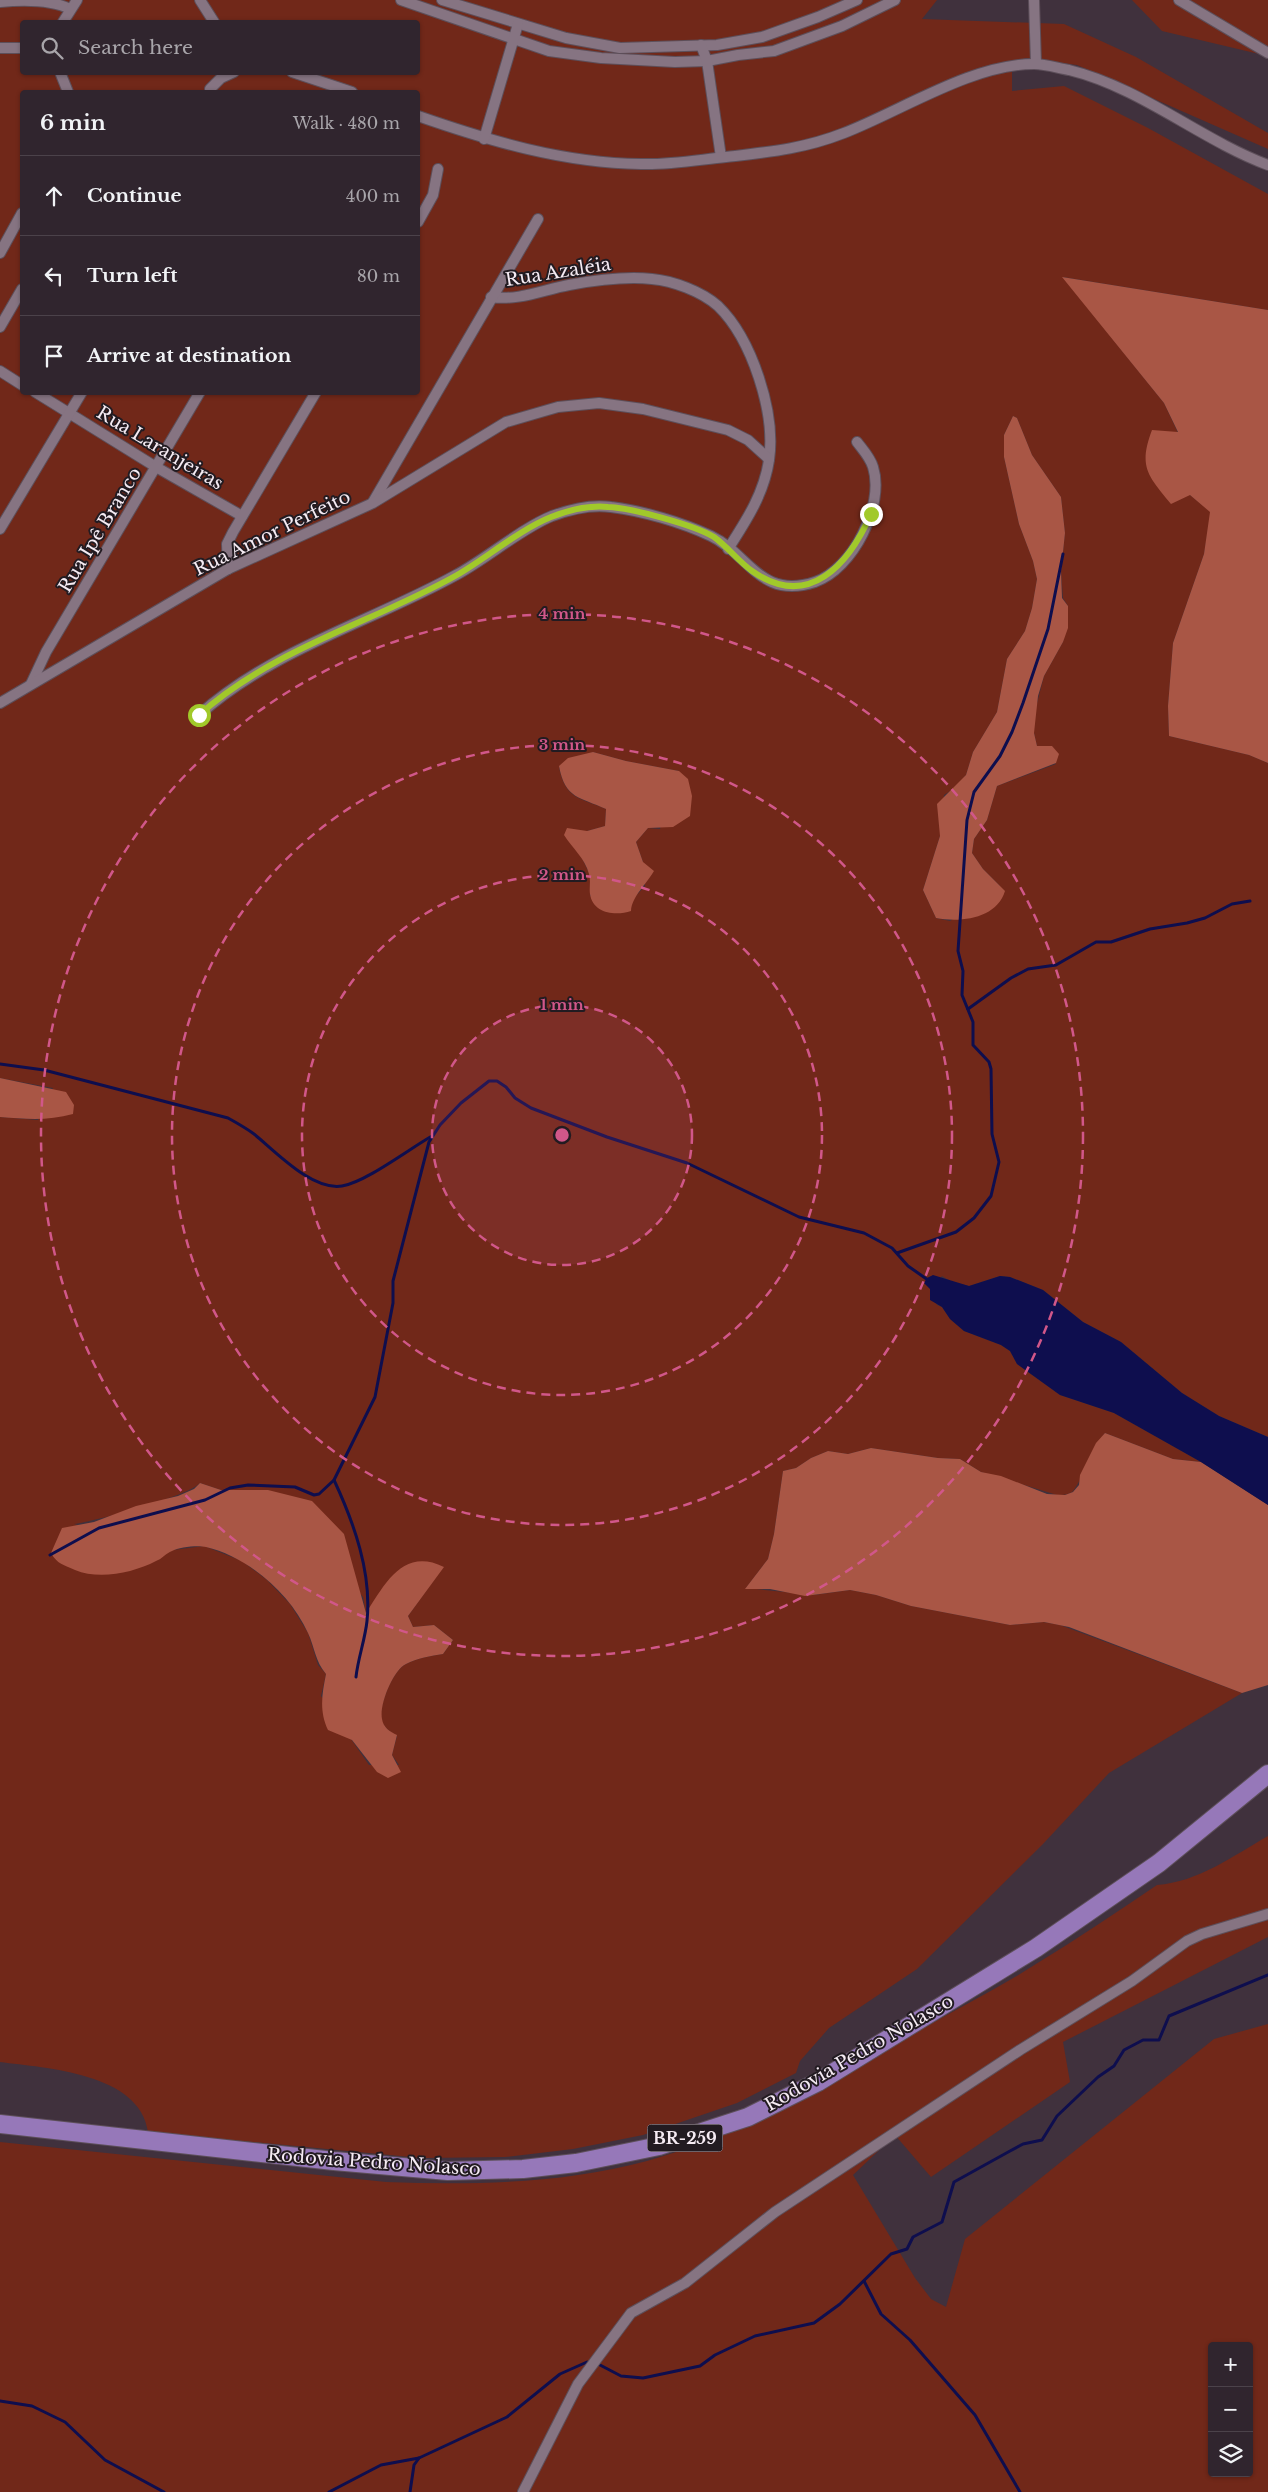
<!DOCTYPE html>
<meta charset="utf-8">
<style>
:root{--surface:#30252e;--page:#382d36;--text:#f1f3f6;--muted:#a8a5aa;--line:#4b424a}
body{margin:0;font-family:"Libre Baskerville",serif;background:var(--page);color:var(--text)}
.controls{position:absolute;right:15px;bottom:15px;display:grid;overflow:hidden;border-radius:5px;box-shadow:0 1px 4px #0004}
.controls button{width:45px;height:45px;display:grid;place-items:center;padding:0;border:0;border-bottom:1px solid var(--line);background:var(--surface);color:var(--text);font:25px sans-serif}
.stop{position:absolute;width:15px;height:15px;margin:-11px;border:4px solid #a1c92a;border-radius:50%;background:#fff}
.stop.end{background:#a1c92a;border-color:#fff;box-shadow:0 1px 5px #0008}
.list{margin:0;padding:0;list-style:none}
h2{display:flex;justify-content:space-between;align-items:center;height:65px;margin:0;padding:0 20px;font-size:21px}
h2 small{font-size:16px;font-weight:400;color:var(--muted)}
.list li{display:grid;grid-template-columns:32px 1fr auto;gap:15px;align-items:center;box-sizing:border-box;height:80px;padding:0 20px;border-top:1px solid var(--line)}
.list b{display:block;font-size:19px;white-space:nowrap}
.list em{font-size:16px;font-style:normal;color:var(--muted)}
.icon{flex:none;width:28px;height:28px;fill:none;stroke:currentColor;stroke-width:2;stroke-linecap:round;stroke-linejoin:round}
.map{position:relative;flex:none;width:1268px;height:2492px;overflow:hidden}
.search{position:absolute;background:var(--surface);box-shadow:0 1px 4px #0004;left:20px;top:20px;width:400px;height:55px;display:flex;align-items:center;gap:12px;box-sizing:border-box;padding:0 18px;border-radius:5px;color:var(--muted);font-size:19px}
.panel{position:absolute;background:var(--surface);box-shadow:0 1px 4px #0004;left:20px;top:90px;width:400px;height:305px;border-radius:5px}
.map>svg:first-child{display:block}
.green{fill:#712819;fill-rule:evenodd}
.forest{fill:#a95645}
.water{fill:#0e0e4e}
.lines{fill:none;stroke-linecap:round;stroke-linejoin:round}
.stream{stroke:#0e0e4e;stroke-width:3}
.minor-casing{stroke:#5d4f5a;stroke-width:12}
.trunk-casing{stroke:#5d4f5a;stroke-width:20}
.minor{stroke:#867482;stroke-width:10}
.trunk{stroke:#9678b9;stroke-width:18}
.route{stroke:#a1c92a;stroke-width:6}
.ring{fill:none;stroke:#d15789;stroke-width:2.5;stroke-dasharray:9 6}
.labels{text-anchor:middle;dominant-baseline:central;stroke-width:4;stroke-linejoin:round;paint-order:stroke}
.shield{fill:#221b21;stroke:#b6adb4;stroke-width:1}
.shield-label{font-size:16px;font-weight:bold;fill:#f5ebf3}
.street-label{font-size:18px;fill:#f5ebf3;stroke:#221b21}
.centre{fill:#d15789;stroke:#221b21;stroke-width:2.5}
.ring-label{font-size:15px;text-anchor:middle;font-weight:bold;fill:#d15789;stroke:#221b21;stroke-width:4;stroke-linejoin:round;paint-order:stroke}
</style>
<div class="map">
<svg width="1268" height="2492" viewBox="0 0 1268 2492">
<rect width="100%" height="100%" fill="#40313d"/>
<g class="green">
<path d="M0,0H937L922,19L1064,24L1136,57L1268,133V149L1077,65L1025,58L1012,72V91L1064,86L1148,128L1268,194V310L1063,277L1164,403L1178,433L1190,495L1211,512L1204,554L1173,643L1168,706L1169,736L1249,755L1268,763V1437L1219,1416L1182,1393L1121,1342L1083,1322L1043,1290L1010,1277L1000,1276L969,1286L952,1282L942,1276L930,1289L937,1305L942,1307L950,1319L964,1331L1001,1345L1010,1351L1017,1364L1060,1395L1114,1413L1201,1462L1173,1459L1105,1433C1094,1446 1079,1487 1072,1492C1067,1495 1062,1495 1057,1495L981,1472L960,1459L938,1458L871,1448L848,1454L828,1451L811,1458L796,1468L783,1471L774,1534L768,1559L746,1588L814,1595L850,1590L876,1595L911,1606L1010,1625L1043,1622L1060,1625L1242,1693L1109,1773L1043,1844L917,1969L829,2028L800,2061L796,2073L737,2103L643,2135L573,2149L505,2157L421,2158L148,2132C140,2073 46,2068 0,2062V1117L38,1120L53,1088L0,1078ZM22,22H418V72H22ZM22,92H418V392H22ZM1013,416L1017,418L1032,455L1061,497L1065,533L1061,571L1063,598L1068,606L1063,642L1044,676L1034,715V733L1037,746L1056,764L997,786L987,820L974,839L972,853L983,869L1000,886L950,921L936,918L923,890L940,836L944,795L955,788L966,775L973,752L997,712L1007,659L1025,631L1032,608L1037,579L1033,561L1019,524L1004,457V435ZM593,752L626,761L679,771L660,829L648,828L636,842L643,862L645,886L632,900L590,896V875L579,852L587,831L605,826L606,809C580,798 565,799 559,767ZM200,1483L221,1490H268L363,1597L366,1614L443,1567L408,1616L413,1627L434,1625L453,1640L443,1654C431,1656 417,1658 406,1664C393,1670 379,1705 381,1719C383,1727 390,1732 397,1736L392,1755L399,1765H369L321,1696L326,1674L318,1665L308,1633L290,1604L267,1580L242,1561L204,1546L173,1550L74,1524C96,1521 186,1497 200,1483Z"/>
<path d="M1132,0H1268V58L1259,54L1162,31Z"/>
<path d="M1268,1836V1937L1063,2042L1070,2082L931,2177L895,2135L853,2175L915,2278L931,2299L946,2307L965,2239L1214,2039L1268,2024V2492H0V2142L386,2182C474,2185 562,2184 647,2161C745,2134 836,2081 922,2029C960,2007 999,1988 1036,1964C1077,1939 1117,1912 1157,1885C1198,1882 1233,1856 1268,1836ZM1212,2346H1249V2473H1212Z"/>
</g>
<g class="forest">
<path d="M1062,277L1268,310V763L1249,755L1169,736L1168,706L1173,643L1204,554L1210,512L1190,495L1171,504C1148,476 1138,467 1152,430L1178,432L1177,430L1164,403Z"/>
<path d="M1013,416L1017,418L1032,455L1061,497L1065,533L1061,571L1062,598L1068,606V628L1063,642L1044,676L1038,696L1034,733L1037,746H1052L1059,754L1056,763L997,786L987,820L974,839L972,853L983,869L1005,891C997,918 962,923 936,918L923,890L940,836L937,804L966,775L973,752L997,712L1007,659L1025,631L1032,608L1037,579L1033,561L1019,524L1004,457V435Z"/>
<path d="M593,752L626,761L679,771L688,779L692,796L690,816L673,827L648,828L636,842L643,862L654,871C646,885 632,896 631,911C616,916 593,914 590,894C589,888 591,881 589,874C585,858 572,848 564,835L567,828L587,831L605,826L606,809C580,797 565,799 559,766L568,758Z"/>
<path d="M0,1078L66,1092L74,1105L73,1114C48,1121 26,1119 0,1117Z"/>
<path d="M1105,1433L1173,1459L1201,1462L1268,1505V1685L1242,1693L1069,1627L1044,1622L1010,1625L911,1606L876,1595L850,1590L805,1596L770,1589H745L768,1559L774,1534L783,1471L796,1468L811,1458L828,1451L848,1454L871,1448L938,1458L960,1459L981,1472L1001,1476L1047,1494L1065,1495L1073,1492L1079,1485L1080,1475L1096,1443Z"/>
<path d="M200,1483L221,1490H268L312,1501L344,1534L366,1613C385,1584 403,1547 444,1567L408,1616L413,1627L434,1625L453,1640L443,1654C431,1656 417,1658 406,1664C393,1670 379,1705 382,1719C383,1727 390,1732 397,1735L392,1755L401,1772L388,1778L377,1772L352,1740L328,1730C319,1711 322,1694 326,1674C315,1661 315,1648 308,1633C290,1593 248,1557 206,1547C198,1545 179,1547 172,1551C166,1553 162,1559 156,1561C133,1573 99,1580 75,1570C64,1565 57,1564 51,1553L62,1528L94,1522L136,1506L178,1496L194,1489Z"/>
</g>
<path class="water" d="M933,1275L969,1286L1000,1276L1010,1277L1043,1290L1083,1322L1121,1342L1182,1393L1219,1416L1268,1437V1505L1201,1462L1114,1413L1060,1395L1017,1364L1010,1351L1001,1345L964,1331L950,1319L942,1307L930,1300V1289L924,1283L927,1278Z"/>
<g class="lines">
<g class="stream">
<path d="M968,1009L1011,978L1028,969L1056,965L1096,942H1111L1150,929L1187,923L1205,918L1232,904L1250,901"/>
<path d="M0,1064L44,1070L228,1118C237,1123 246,1128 254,1134C275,1151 312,1191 342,1186C366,1182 409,1149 432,1136"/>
<path d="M897,1253L956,1232L974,1218L991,1196L999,1162L992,1134L991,1069L989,1062L973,1045V1022L962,995L963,971L958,951L967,820L974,792L1000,756L1012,732L1023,703L1048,629L1063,554"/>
<path d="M334,1480C354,1523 372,1573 367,1621C365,1640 358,1658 356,1677"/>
<path d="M50,1555L99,1528L205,1500L230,1488L248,1485L295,1487L314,1495L319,1494L334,1480L375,1397L393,1303V1281L429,1142L440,1125L461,1103L489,1081H497L506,1087L515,1098L531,1108L607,1137L687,1163L799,1217L864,1233L892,1248L908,1266L928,1280"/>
<path d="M864,2281L881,2314L910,2340L975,2415L1020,2492"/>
<path d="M600,2365L621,2376L643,2378L700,2366L715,2355L755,2336L814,2323L840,2304L891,2254L907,2249L913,2237L942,2222L954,2182L1010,2151L1023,2144L1042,2140L1057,2116L1098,2077L1114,2066L1124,2050L1143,2040H1159L1169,2016L1268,1975"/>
<path d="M0,2401L32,2406L65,2422L105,2460L164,2492"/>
<path d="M329,2492L381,2465L419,2458L507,2417L560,2374L587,2362"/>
<path d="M410,2492L414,2465L419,2458"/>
</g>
<defs>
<g id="minor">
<path d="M200,0L214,22"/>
<path d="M401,0L549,51L601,58L675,62L707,61L738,55L774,51L842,26L895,0"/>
<path d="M442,0L566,38L620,48L717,45L762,37L818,17L857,0"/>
<path d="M1034,0L1036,64"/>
<path d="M1179,0L1268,53"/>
<path d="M0,2C22,0 52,0 70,9"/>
<path d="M63,22L77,0"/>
<path d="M701,45L707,61L721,157"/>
<path d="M0,48H22"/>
<path d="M60,72L68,92"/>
<path d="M292,72L352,92"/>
<path d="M210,89L221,78L234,72"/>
<path d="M418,116C490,141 563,163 641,164C669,165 697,160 726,157C769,152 803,149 844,133C901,111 972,64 1034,64C1045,64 1058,68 1069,70C1142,88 1199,139 1268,165"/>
<path d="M484,139L518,24"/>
<path d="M418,222L433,195L438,169"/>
<path d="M0,253L22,213"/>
<path d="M491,297C519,301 542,290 569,285C596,280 624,276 652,279C673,281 701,291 718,306C752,339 776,413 769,460C764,494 746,521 728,549"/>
<path d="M0,327L22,289"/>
<path d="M0,371L22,385"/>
<path d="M35,392L156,467L242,516"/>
<path d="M373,502L538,219"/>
<path d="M0,529L82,392"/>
<path d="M228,569L227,544L233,532L316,392"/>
<path d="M31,684L46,652L200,392"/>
<path d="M0,703L228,569L373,503L506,422L558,407L599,403L643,409L728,430L748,440L769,459"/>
<path d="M199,715C273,649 371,622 456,575C486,559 522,528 552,516C571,509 591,504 611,507C643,511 681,522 711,536C749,554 760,600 815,582C853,569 885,505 873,467C870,457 863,450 857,442"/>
<path d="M523,2492L578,2384L631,2313L685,2283L775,2212L1020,2050L1132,1981L1187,1941L1202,1934L1268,1914"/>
</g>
<path id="trunk" d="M0,2124L334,2161L448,2171L523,2169L576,2163L659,2146L748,2117L818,2082L1036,1948L1159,1863L1268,1774"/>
</defs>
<use href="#minor" class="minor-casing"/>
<use href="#trunk" class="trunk-casing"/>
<use href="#minor" class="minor"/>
<use href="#trunk" class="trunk"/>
</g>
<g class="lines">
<path class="route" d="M199,715C274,648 372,623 457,575C488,557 519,530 551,517C569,510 589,505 608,507C632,508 694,525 714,537C728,547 738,561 752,571C809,611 849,564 871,514"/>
</g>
<circle cx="562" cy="1135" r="130" fill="#d15789" fill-opacity=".12"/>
<g class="ring">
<circle cx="562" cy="1135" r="130"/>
<circle cx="562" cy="1135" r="260"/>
<circle cx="562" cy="1135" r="390"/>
<circle cx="562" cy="1135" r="521"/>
</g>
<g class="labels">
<rect class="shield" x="647.5" y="2124.5" width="75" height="27" rx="4"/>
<g class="shield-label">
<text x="685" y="2138">BR-259</text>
</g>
<g class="street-label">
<text transform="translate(558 272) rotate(-9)">Rua Azaléia</text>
<text transform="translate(160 448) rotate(31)">Rua Laranjeiras</text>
<text transform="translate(100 530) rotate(-59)">Rua Ipê Branco</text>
<text transform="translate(272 533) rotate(-26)">Rua Amor Perfeito</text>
<text transform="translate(859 2053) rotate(-30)">Rodovia Pedro Nolasco</text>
<text transform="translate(374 2162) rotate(4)">Rodovia Pedro Nolasco</text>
</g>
</g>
<circle cx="562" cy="1135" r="8" class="centre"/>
<g class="ring-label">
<text x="562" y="619">4 min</text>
<text x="562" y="750">3 min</text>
<text x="562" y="880">2 min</text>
<text x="562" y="1010">1 min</text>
</g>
</svg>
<div class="controls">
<button>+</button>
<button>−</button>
<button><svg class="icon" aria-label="layers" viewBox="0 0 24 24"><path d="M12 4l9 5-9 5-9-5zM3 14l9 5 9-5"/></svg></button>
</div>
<div class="stop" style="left:199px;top:715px"></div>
<div class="stop end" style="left:871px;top:514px"></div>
<div class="search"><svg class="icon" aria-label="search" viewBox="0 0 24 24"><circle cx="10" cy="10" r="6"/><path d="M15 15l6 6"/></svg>Search here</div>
<section class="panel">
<h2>6 min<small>Walk · 480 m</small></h2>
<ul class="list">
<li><svg class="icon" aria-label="ahead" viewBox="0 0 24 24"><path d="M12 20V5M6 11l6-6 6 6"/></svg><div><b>Continue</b></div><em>400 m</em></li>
<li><svg class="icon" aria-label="left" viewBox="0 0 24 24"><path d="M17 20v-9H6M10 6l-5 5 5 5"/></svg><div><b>Turn left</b></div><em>80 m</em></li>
<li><svg class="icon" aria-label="arrive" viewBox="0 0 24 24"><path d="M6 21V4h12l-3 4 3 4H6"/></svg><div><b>Arrive at destination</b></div></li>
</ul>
</section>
</div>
